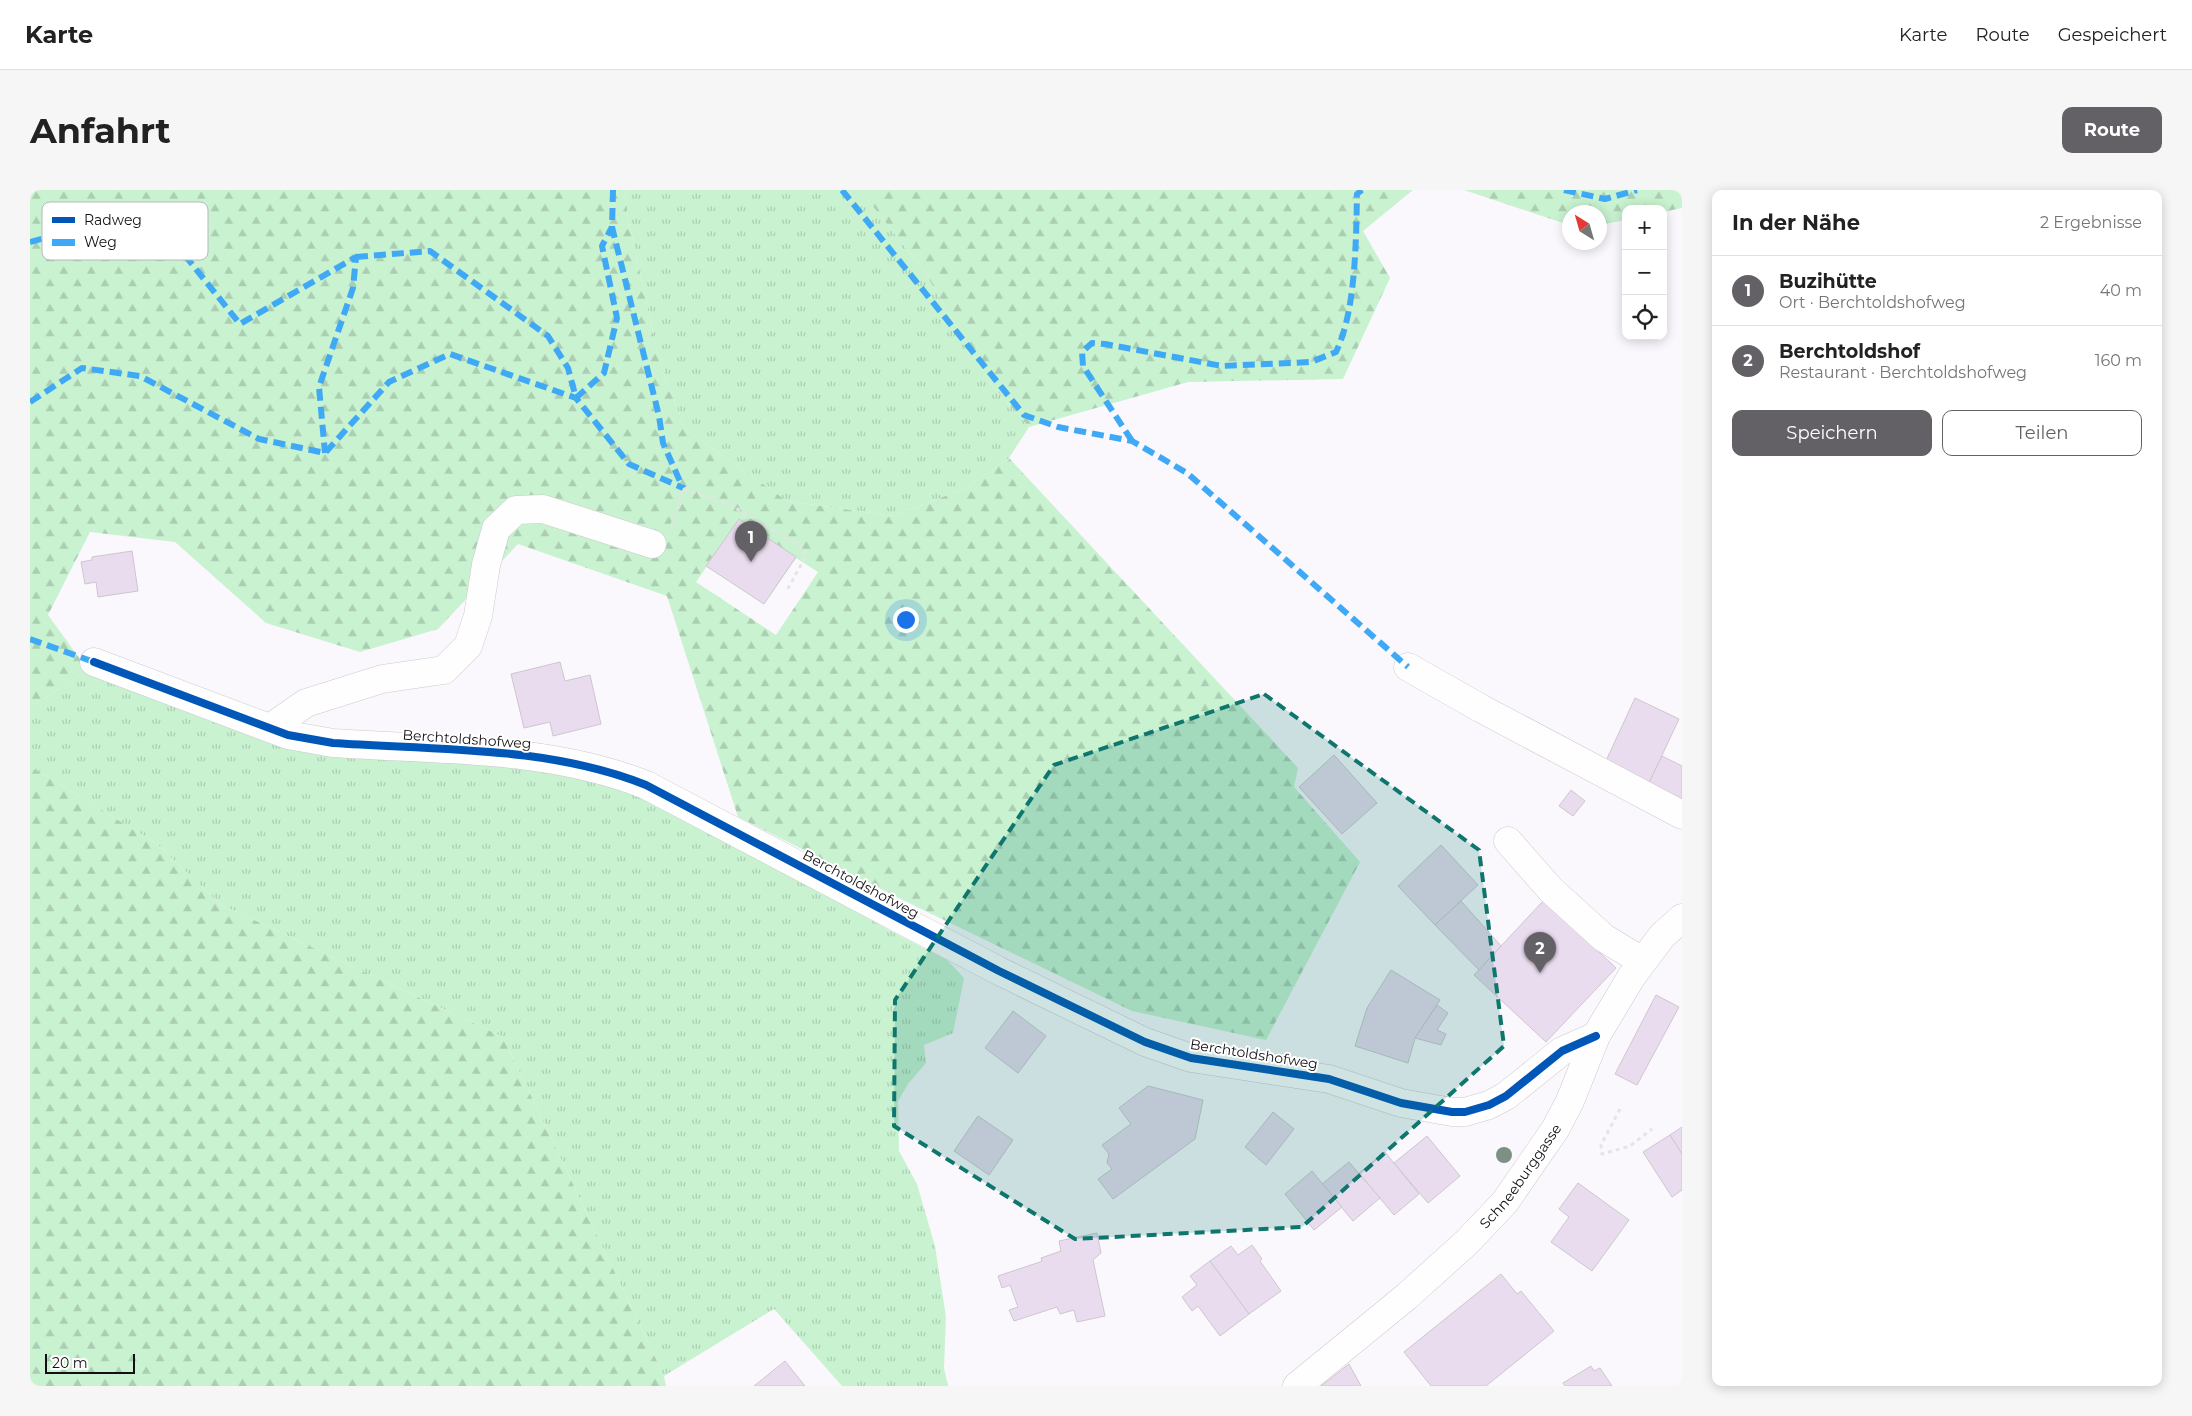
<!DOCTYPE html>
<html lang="de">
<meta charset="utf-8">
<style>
:root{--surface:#fff;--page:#f6f6f6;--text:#222;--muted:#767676;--line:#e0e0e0;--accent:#646166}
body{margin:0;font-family:Montserrat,sans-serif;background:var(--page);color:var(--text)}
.controls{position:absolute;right:15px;top:15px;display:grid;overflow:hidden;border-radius:10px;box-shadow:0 2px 12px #0003}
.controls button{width:45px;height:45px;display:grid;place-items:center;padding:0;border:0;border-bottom:1px solid var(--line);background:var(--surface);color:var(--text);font:25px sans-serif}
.compass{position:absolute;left:1532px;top:15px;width:45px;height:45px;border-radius:50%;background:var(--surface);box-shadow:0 2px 12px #0003;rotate:323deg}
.scale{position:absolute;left:15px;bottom:12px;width:90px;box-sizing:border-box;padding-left:5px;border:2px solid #130f15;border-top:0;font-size:14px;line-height:18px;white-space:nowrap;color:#130f15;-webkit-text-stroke:4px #fff;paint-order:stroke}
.you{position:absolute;left:875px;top:429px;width:18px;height:18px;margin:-12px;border:4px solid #fff;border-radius:50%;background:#1a73e8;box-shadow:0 0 0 8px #1a73e833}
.badge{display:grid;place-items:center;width:32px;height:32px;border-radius:50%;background:var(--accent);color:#fff;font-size:16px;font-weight:700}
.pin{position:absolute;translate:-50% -41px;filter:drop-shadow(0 1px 2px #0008)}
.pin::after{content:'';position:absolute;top:26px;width:18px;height:15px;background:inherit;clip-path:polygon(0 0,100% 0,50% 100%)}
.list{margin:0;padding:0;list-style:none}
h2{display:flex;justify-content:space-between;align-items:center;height:65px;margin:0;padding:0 20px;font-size:21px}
h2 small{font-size:16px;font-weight:400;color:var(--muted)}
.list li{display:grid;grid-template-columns:32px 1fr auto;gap:15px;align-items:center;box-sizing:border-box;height:70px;padding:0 20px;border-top:1px solid var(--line)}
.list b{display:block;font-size:19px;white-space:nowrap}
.list p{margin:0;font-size:16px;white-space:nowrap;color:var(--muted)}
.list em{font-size:16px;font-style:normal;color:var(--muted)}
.actions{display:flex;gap:10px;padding:15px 20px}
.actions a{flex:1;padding:11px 0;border:1px solid var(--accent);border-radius:10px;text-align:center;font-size:18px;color:var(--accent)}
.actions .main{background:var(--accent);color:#fff}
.icon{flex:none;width:28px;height:28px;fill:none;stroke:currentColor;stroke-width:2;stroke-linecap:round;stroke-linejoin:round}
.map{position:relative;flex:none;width:1652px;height:1196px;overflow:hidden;border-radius:10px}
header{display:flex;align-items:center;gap:30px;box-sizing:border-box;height:70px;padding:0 25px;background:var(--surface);border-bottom:1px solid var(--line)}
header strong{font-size:24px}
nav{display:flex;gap:28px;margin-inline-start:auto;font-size:18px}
.intro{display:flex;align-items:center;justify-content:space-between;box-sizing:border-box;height:120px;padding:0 30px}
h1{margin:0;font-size:35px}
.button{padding:12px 22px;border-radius:10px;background:var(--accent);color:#fff;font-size:18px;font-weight:700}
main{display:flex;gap:30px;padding:0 30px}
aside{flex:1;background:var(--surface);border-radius:10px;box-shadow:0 2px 12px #0003}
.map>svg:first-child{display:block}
.grass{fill:url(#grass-tufts)}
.forest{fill:url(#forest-firs);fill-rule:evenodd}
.building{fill:#eadcef;stroke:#cbc8cd}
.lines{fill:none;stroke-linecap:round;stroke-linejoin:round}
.minor-casing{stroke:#cdc9ce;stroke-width:29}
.path{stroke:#e5e4e5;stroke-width:3;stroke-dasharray:4 4;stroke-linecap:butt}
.minor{stroke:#fefeff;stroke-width:28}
.quiet{stroke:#3fa9f5;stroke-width:6;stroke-dasharray:12 6;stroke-linecap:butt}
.cycleway-casing{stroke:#fff;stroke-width:11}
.cycleway{stroke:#0057b8;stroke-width:8}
.tree{fill:#7e9083}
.marked{fill:#0f766e;fill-opacity:0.2;stroke:#0f766e;stroke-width:4;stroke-dasharray:10 6;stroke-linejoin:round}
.labels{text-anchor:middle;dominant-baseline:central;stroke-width:4;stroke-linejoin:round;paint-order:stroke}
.street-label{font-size:14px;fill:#130f15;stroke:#fff}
.key{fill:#fff;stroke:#b8b7b9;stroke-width:1}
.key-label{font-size:14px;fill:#130f15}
</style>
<header>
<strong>Karte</strong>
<nav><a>Karte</a><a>Route</a><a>Gespeichert</a></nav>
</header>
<div class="intro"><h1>Anfahrt</h1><a class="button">Route</a></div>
<main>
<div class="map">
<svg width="1652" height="1196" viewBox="0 0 1652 1196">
<defs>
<pattern id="grass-tufts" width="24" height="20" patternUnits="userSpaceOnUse" patternTransform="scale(1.25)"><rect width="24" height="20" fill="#c8f2d0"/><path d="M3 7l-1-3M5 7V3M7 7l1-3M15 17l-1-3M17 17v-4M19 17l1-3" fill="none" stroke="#abceb2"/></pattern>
<pattern id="forest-firs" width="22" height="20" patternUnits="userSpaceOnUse" patternTransform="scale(1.25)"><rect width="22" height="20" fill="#c8f2d0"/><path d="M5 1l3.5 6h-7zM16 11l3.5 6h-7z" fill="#abceb2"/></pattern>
</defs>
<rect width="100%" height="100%" fill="#fbf8fd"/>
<g class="grass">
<path d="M595,0H830L893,79L960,193L999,237L979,268L936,298L863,326L757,311L655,239L629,170L598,28Z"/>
<path d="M58,480L403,568L575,587L686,641L859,740L917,770L934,788L923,843L894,855L896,873L878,894L868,911L869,961L887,994L905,1056L916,1127L914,1178L918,1196H812L744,1119L634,1186L473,847L190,714L127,654L0,576V518Z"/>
</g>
<g class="forest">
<path d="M0,0H595L598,28L629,170L655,239L757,311L863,326L936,298L979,268L1268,578L1264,597L1330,672L1236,850L1102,821L885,716L708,627L637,406L488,354L408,439L330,462L236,433L145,352L60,342L18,425L58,480L0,518ZM766,368L788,382L746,445L666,392L677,376L734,414Z"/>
<path d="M830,0H1383L1333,41L1360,88L1313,189L1158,192L999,237L960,193L893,79Z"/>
<path d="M1434,0H1652V18L1633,22V19H1596V30L1570,35V22H1540L1539,35Z"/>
<path d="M0,576L127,654L190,714L473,847L634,1186L636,1196H0Z"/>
</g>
<g class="building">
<path d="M709,329L766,367L734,414L676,376Z"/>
<path d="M102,361L108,401L68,407L66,392L55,394L51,372L62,370V367Z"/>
<path d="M530,472L535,491L560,485L571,534L523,546L520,532L494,538L481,484Z"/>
<path d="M1605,508L1649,529L1619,593L1575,573Z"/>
<path d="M1304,565L1347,613L1312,644L1269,597Z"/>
<path d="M1632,566L1652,576V616L1616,599Z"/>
<path d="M1541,600L1555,611L1543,626L1529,616Z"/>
<path d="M1411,655L1448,695L1405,735L1368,696Z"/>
<path d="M1514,710L1586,778L1516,852L1444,785Z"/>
<path d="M1431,711L1471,756L1449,780L1405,735Z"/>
<path d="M1361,780L1410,810L1385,848L1378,873L1325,856L1337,818Z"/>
<path d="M1626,805L1649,817L1607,895L1585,884Z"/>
<path d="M1407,815L1418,823L1407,840L1416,844L1411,855L1385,848Z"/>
<path d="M983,821L1016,846L988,883L955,858Z"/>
<path d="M1118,896L1173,910L1165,949L1083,1009L1068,989L1082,979L1077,973L1079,964L1072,955L1101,934L1089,918Z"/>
<path d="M1243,922L1264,939L1236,975L1215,957Z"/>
<path d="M948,926L983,950L959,985L924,961Z"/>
<path d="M1652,937V964L1640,945Z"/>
<path d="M1640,945L1652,964V1000L1642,1007L1613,962Z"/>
<path d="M1397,946L1430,986L1398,1013L1364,973Z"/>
<path d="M1355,962L1389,1004L1364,1025L1329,983Z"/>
<path d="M1319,972L1350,1008L1323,1031L1292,994Z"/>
<path d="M1282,981L1312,1017L1284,1040L1255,1004Z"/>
<path d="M1548,993L1599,1030L1562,1081L1521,1052L1539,1027L1529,1019Z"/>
<path d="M1067,1043L1071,1063L1063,1070L1075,1126L1047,1132L1044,1120L1030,1124L1027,1117L984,1131L979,1120L988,1117L980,1095L972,1098L968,1086L1010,1072L1012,1071L1011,1068L1031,1061L1029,1051Z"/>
<path d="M1222,1055L1232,1069L1230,1071L1251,1101L1219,1124L1180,1071L1201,1056L1208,1065Z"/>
<path d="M1180,1071L1219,1124L1190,1146L1168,1116L1162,1121L1152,1107L1167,1095L1160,1086Z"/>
<path d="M1471,1084L1487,1104L1491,1101L1524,1141L1456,1196H1401L1374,1162Z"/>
<path d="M755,1171L775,1196H724Z"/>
<path d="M1319,1174L1331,1196H1291Z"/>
<path d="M1561,1176L1564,1181L1570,1178L1582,1196H1535L1533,1193Z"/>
</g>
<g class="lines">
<defs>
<g id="minor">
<path d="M64,472L258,545L303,553C406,560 519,556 616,595L969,781L1115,852L1161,868L1299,889L1371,913L1422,922H1435L1459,915L1476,906L1532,861L1566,846"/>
<path d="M1378,477L1452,519L1652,625"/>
<path d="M240,538L276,513L352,489L414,480L438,456L448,426L456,375L466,339L486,320L513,319L622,354"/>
<path d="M1478,651L1521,700L1574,748L1612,771"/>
<path id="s1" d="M1267,1196L1376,1107L1436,1053L1475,1012L1526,938L1540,911L1566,846L1602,786L1632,746L1652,728"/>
</g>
</defs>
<use href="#minor" class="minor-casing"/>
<g class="path">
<path d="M642,335L653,298L704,317L769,356L777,364L756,402"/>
<path d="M1590,919L1571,955L1572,964L1600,956L1622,939"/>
</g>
<use href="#minor" class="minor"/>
<g class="quiet">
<path d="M583,0L582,37L629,226L633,253L653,298"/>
<path d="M812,0L994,225L1028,237L1102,251L1157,283L1378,477"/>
<path d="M1534,0L1575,9L1607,0"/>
<path d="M0,52L52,38L149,58L210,134L326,67L323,98L289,197L295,263"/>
<path d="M326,67L400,61L518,146L538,178L546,208L574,183L587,128L572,56L582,37"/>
<path d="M0,212L52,178L110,186L229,249L295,263L359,192L420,164L546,208L599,274L653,298"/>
<path d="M1102,251L1053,176L1052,162L1062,153L1075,154L1192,176L1281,172L1306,162C1326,121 1326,50 1327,4L1332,0"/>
<path d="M0,449L64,472"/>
</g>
<defs>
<path id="cycleway" d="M64,472L258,545L303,553C406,560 519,556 616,595L969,781L1115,852L1161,868L1299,889L1371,913L1422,922H1435L1459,915L1476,906L1532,861L1566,846"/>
</defs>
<use href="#cycleway" class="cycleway-casing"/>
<use href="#cycleway" class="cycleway"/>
</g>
<circle class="tree" cx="1474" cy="965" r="8"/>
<path class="marked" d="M1234,504L1449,660L1474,856L1272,1037L1045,1049L864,936L865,810L1024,575Z"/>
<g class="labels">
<g class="street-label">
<text transform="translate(437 549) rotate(4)">Berchtoldshofweg</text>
<text transform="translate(831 694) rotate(28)">Berchtoldshofweg</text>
<text transform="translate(1224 864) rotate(9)">Berchtoldshofweg</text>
<text stroke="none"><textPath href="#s1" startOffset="308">Schneeburggasse</textPath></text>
</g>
</g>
<rect x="12" y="12" width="166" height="58" rx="8" class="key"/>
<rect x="22" y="27" width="23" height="6" fill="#0057b8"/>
<rect x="22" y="49" width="23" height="7" fill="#3fa9f5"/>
<g class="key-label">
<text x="54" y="35">Radweg</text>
<text x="54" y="57">Weg</text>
</g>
</svg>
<div class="controls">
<button>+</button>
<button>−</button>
<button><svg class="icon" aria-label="locate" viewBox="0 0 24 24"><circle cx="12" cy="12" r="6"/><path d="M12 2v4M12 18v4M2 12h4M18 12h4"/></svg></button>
</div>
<svg class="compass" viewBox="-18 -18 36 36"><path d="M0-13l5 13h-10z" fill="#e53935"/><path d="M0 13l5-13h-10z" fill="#767676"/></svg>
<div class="scale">20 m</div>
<div class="you"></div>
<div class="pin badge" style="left:721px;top:372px">1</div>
<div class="pin badge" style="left:1510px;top:783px">2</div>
</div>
<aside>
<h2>In der Nähe<small>2 Ergebnisse</small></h2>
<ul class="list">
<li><span class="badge">1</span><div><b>Buzihütte</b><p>Ort · Berchtoldshofweg</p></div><em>40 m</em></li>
<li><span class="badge">2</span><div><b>Berchtoldshof</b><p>Restaurant · Berchtoldshofweg</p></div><em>160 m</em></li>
</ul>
<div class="actions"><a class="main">Speichern</a><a>Teilen</a></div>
</aside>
</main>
